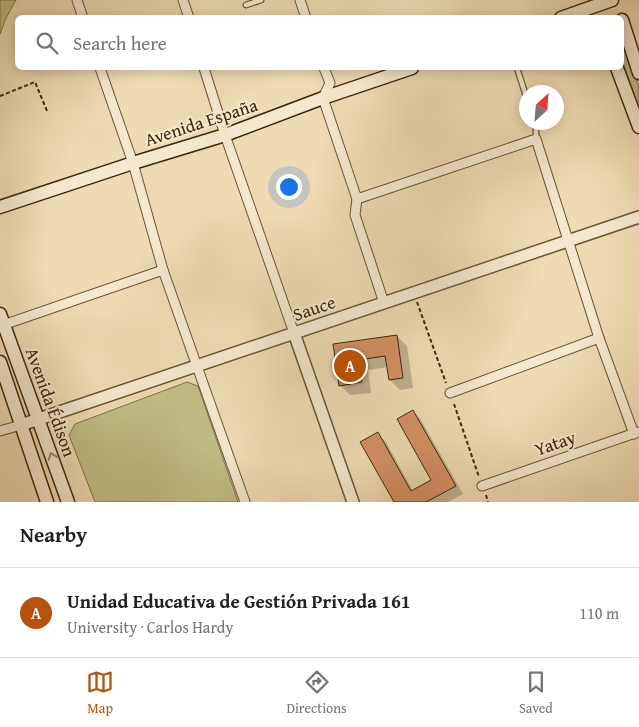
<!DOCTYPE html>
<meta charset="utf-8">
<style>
:root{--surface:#fff;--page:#f6f6f6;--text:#202124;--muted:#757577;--line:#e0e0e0;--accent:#b45309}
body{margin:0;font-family:"Gentium Book Plus",serif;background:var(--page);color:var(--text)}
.compass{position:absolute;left:519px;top:85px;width:45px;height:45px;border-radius:50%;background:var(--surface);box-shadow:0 2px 12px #0003;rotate:26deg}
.you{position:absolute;left:288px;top:186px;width:18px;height:18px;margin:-12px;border:4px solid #fff;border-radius:50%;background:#1a73e8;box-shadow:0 0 0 8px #1a73e833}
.badge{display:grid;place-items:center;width:32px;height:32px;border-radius:50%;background:var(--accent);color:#fff;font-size:16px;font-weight:700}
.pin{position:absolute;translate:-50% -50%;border:2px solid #fff;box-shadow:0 1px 5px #0006}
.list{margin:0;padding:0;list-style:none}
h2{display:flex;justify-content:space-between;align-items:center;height:65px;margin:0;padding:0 20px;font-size:21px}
h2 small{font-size:16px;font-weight:400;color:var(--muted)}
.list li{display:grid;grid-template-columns:32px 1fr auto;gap:15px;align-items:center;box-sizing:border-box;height:90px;padding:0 20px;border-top:1px solid var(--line)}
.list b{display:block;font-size:19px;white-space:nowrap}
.list p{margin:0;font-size:16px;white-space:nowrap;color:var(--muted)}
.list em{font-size:16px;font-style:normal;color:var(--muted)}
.icon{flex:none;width:28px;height:28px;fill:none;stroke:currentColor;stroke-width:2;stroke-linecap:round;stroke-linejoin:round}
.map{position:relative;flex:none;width:639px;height:502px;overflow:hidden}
.search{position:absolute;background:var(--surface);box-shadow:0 2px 12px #0003;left:15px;right:15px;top:15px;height:55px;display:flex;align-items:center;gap:12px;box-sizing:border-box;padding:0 18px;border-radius:8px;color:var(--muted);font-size:19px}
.sheet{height:155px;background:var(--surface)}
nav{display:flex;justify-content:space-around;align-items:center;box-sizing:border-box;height:70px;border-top:1px solid var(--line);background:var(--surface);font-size:14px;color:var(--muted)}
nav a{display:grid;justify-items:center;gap:2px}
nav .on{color:var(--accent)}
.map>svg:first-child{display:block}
.green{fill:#c0be87;stroke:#807248}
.shadow{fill:#0003}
.building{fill:#d49065;stroke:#3f2608}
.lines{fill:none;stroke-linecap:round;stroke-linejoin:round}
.service-casing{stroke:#6b5333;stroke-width:7}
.minor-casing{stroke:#6b5333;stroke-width:11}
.tertiary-casing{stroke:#6b5333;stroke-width:14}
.secondary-casing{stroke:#3f2608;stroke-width:15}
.path{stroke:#3f2608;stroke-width:2;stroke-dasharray:4 2.5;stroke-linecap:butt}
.service{stroke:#f4e8ce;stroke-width:4.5}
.minor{stroke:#f4e8ce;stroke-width:9}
.tertiary{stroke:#f4e8ce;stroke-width:11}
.secondary{stroke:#f4e8ce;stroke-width:12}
.oneway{stroke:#9a876b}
.labels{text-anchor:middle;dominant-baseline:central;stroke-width:4;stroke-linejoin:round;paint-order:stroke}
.street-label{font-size:18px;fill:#3f2608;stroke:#f4e8ce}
</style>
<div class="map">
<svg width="639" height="502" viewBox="0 0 639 502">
<rect width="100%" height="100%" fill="#eedbb3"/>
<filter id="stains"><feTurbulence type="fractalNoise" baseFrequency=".004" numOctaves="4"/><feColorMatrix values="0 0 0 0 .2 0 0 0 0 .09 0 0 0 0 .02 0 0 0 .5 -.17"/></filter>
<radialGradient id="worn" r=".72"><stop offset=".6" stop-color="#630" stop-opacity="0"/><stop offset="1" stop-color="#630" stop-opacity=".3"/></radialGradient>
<g class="green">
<path d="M0,0H16L6,18L0,34Z"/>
<path d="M622,38L639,87V109L622,59Z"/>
<path d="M187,382L198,386L238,502H95L69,435L75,424Z"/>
</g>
<g class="shadow">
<path d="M397,336L407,346L413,388L400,390L390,380L388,367L368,370L371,393L350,395L340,385L334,345Z"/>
<path d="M413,412L421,420L463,494L448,502H395L378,434L386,442L413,491L432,480Z"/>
</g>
<g class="building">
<path d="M397,335L403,378L389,380L385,356L358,360L362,382L339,386L333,344Z"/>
<path d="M413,410L456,486L426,502H394L360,442L378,432L411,491L431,480L397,419Z"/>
</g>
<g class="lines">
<defs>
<g id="service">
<path d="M246,5L261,0"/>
<path d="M517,68L526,96"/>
<path d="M536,122V138"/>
</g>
<g id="minor">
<path d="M77,0L83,18"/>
<path d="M183,0L189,18"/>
<path d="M300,0L306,18"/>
<path d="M100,68L133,163L163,270L245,502"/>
<path d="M204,68L225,135L294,333"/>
<path d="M324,68L330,83L323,98L357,199L355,215L384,303"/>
<path d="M357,199L536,139L599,338L634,434"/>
<path d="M0,326L163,270"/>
<path d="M450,393L599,338"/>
<path d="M0,431L21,425"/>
<path d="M482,486L638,432"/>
</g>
<g id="tertiary">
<path d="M294,333L353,502"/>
<path d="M21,425L639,217"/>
</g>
<g id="secondary">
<path d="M561,18L612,0"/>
<path d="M622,20L639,73"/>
<path d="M617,68L639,127"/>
<path d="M0,207L133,163L225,135L323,98L412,68"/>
<path d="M0,314L68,502"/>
<path d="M0,362L47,502"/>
</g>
</defs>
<use href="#service" class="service-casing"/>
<use href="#minor" class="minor-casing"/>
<use href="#tertiary" class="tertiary-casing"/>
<use href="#secondary" class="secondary-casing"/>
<g class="path">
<path d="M0,96L35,82L47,111"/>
<path d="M417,302L446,383"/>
<path d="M454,404L479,477"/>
<path d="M486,495L488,502"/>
</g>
<use href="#service" class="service"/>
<use href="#minor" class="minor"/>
<use href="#tertiary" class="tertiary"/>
<use href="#secondary" class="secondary"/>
</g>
<defs><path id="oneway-chevron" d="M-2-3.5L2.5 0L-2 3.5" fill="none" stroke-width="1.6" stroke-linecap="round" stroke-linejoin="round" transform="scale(1.25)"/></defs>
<use class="oneway" href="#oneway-chevron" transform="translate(52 456) rotate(-109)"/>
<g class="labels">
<g class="street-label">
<text transform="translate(201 122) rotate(-18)">Avenida España</text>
<text transform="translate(314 308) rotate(-19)">Sauce</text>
<text transform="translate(51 402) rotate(70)">Avenida Édison</text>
<text transform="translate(555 443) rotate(-19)">Yatay</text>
</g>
</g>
<rect width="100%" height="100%" filter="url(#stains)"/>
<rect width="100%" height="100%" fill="url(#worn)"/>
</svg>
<svg class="compass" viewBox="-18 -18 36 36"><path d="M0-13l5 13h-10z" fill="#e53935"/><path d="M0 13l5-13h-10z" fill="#757577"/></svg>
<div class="you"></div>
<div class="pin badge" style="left:350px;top:366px">A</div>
<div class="search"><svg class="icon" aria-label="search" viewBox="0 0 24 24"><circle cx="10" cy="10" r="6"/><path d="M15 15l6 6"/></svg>Search here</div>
</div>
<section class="sheet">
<h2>Nearby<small></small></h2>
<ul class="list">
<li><span class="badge">A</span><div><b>Unidad Educativa de Gestión Privada 161</b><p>University · Carlos Hardy</p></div><em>110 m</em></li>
</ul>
</section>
<nav>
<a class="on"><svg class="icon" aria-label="map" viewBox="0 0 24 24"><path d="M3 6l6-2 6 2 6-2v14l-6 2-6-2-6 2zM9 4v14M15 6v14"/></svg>Map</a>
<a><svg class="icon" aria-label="directions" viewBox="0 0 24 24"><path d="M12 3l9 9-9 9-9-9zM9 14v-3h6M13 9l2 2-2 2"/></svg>Directions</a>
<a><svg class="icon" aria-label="saved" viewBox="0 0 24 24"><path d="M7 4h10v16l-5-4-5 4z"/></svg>Saved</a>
</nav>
